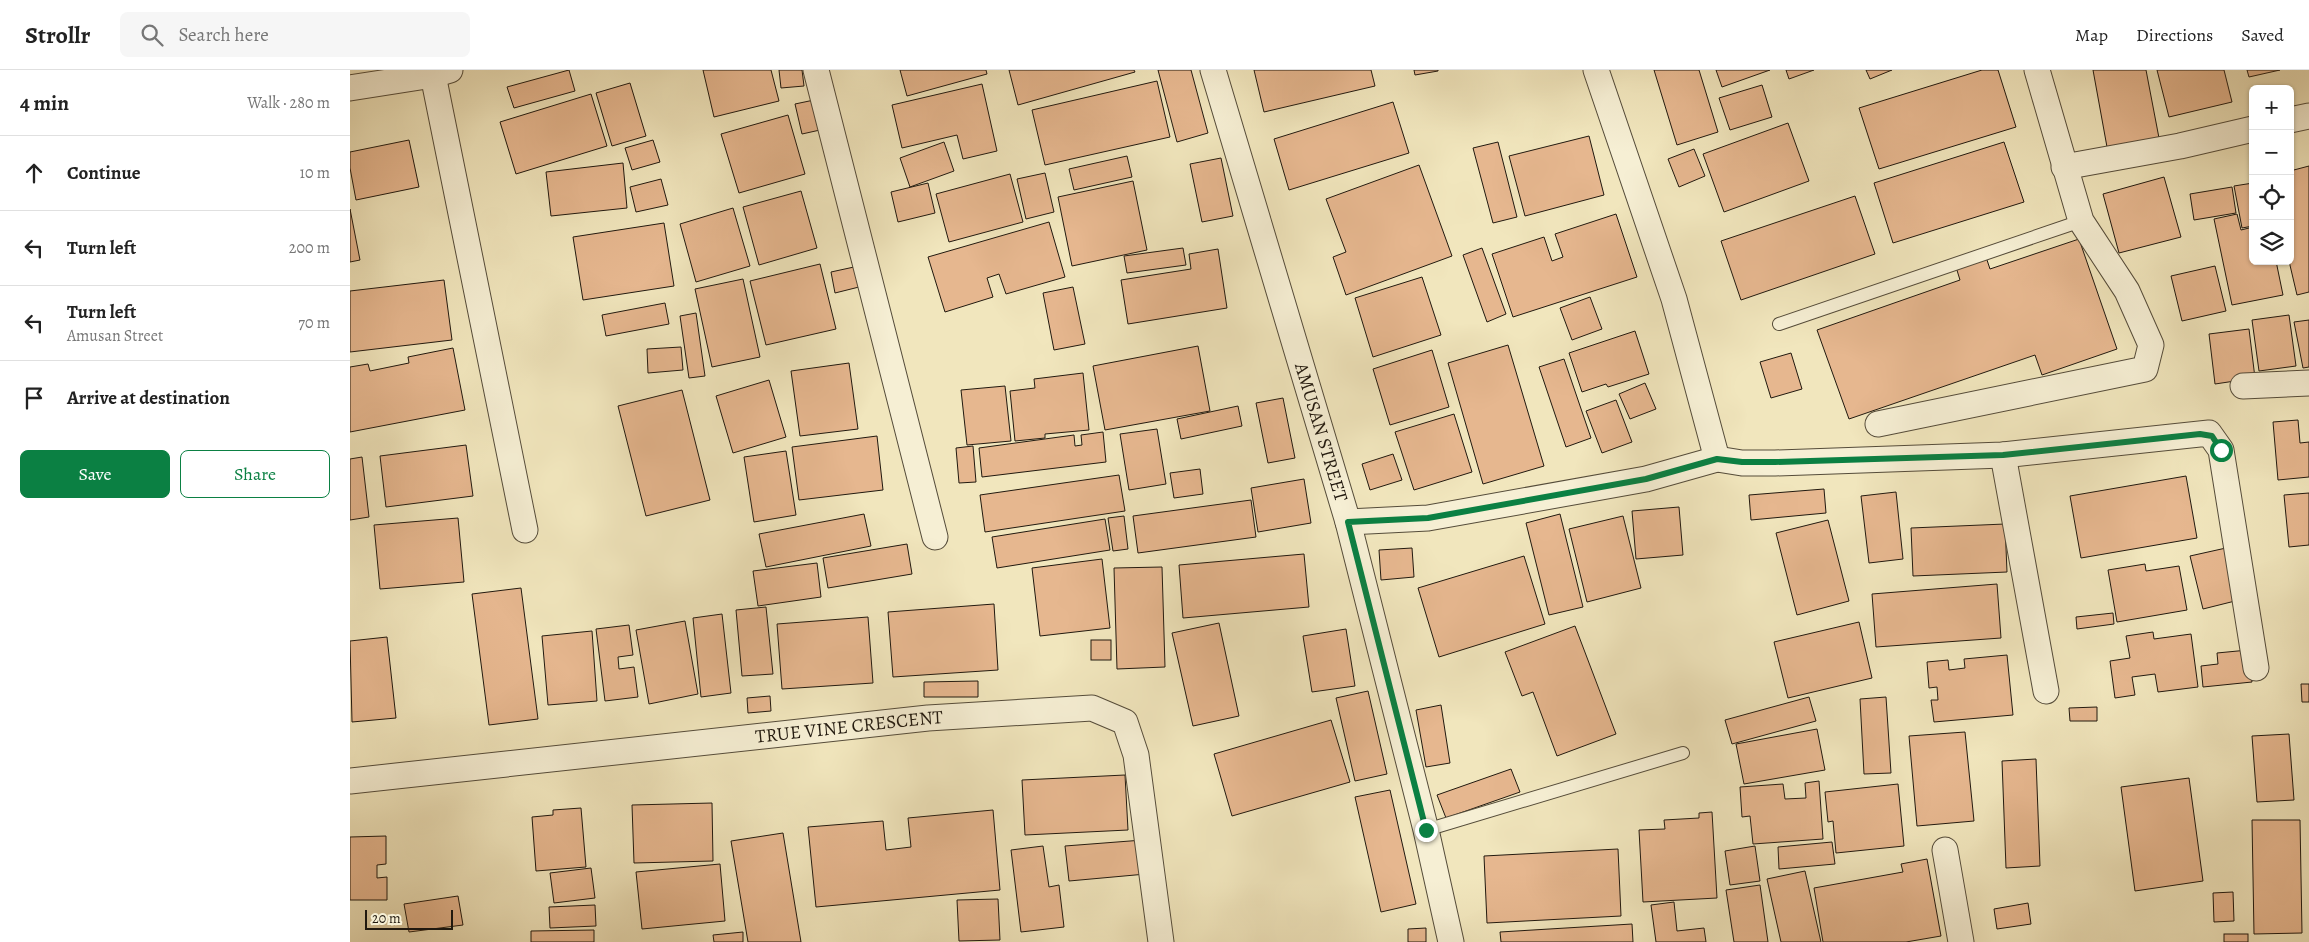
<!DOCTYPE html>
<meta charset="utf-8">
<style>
:root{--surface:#fff;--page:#f6f6f6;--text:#222;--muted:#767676;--line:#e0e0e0;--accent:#0b8043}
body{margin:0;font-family:Alegreya,serif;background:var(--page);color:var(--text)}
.controls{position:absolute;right:15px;top:15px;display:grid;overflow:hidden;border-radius:8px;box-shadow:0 1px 4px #0004}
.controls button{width:45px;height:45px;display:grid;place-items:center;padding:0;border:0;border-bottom:1px solid var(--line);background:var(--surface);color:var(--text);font:25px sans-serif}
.scale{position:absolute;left:15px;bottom:12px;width:88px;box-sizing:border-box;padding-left:5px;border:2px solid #21190f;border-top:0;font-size:14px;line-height:18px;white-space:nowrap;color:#21190f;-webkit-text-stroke:4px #f6efd4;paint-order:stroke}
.stop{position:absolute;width:15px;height:15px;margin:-11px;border:4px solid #0b8043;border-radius:50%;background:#fff}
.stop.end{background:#0b8043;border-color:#fff;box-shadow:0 1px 5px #0008}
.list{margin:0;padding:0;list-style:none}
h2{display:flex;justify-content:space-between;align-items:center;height:65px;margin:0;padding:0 20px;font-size:21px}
h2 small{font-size:16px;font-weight:400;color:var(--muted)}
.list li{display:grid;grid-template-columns:32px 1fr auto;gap:15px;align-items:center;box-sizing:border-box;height:75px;padding:0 20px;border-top:1px solid var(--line)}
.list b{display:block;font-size:19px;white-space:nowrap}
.list p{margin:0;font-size:16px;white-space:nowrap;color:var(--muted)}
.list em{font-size:16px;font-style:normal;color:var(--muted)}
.actions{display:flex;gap:10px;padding:15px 20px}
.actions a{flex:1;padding:11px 0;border:1px solid var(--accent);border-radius:8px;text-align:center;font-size:18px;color:var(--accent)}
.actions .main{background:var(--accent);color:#fff}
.icon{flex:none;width:28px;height:28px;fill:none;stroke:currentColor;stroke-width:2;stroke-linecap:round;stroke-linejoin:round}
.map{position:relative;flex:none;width:1959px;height:872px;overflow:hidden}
header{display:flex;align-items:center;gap:30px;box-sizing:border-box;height:70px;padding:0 25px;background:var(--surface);border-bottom:1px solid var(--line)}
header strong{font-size:24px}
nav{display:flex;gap:28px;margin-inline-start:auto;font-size:18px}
.search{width:350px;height:45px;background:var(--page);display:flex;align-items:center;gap:12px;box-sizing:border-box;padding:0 18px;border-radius:8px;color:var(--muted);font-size:19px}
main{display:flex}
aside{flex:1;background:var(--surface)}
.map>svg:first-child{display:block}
.building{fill:#e6b78f;stroke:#21190f}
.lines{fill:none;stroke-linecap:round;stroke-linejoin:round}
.lane-casing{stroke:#554c3a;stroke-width:14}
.street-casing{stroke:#554c3a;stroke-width:27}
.lane{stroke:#f6efd4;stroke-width:12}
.street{stroke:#f6efd4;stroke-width:25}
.route{stroke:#0b8043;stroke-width:6}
.labels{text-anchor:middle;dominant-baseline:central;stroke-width:5;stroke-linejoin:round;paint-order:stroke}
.street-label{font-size:19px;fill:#21190f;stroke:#f6efd4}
</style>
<header>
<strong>Strollr</strong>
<div class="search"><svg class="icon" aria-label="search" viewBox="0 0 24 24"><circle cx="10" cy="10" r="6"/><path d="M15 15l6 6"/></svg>Search here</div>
<nav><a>Map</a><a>Directions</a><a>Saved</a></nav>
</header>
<main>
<aside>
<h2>4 min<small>Walk · 280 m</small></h2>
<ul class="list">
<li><svg class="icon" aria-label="ahead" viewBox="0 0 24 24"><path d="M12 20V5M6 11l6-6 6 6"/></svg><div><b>Continue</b></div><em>10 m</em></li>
<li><svg class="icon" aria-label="left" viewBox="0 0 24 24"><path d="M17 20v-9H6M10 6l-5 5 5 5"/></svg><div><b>Turn left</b></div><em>200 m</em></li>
<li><svg class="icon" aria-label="left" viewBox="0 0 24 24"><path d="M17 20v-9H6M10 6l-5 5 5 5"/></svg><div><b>Turn left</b><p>Amusan Street</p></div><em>70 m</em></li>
<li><svg class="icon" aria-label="arrive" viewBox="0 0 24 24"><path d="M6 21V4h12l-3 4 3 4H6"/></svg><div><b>Arrive at destination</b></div></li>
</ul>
<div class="actions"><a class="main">Save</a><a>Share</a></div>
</aside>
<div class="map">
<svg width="1959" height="872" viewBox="0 0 1959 872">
<rect width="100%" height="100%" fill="#f1e6bd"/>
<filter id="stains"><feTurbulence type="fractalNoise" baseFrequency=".004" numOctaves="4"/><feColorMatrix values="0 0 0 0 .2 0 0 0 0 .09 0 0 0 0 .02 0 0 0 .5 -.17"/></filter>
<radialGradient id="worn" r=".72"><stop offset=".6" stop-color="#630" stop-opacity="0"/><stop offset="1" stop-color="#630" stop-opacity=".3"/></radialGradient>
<g class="building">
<path d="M219,0L225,21L164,38L157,17Z"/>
<path d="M353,0H421L429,31L364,47Z"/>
<path d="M429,0H452L454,16L431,18Z"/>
<path d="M550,0H636L637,4L557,26Z"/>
<path d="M659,0H784L785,2L668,35Z"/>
<path d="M808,0H841L858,63L827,72Z"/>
<path d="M904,0H1021L1025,16L914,42Z"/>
<path d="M1064,0H1088V1L1065,5Z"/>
<path d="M1304,0H1349L1368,62L1327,75Z"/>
<path d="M1366,0H1420L1372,17Z"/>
<path d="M1436,0H1464L1439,9Z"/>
<path d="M1516,0H1542L1520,9Z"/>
<path d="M1632,0H1648L1666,57L1529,99L1509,38Z"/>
<path d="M1743,0H1796L1809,68L1757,77Z"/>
<path d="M1807,0H1874L1882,32L1819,47Z"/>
<path d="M1897,0H1930L1899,7Z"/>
<path d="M807,11L820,67L695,95L682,40Z"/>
<path d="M280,13L296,66L262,76L246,23Z"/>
<path d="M632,14L647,81L613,89L607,65L552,78L542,35Z"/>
<path d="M1412,15L1422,47L1380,60L1369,28Z"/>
<path d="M241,24L257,76L166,104L150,52Z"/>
<path d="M464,30L470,60L452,64L445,34Z"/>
<path d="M1043,32L1059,83L939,120L924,69Z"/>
<path d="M438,45L455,104L389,123L371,64Z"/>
<path d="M1438,53L1459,111L1374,142L1353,84Z"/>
<path d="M1239,66L1254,125L1175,146L1159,86Z"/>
<path d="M59,70L69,117L6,130L0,98V82Z"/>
<path d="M303,70L310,92L282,100L275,78Z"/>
<path d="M594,72L604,101L560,117L550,88Z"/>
<path d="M1148,72L1167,147L1143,153L1123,78Z"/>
<path d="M1654,72L1674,132L1543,173L1524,113Z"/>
<path d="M1344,79L1355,106L1329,117L1318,89Z"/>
<path d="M777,86L782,107L724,120L719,99Z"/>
<path d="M871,88L883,146L852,152L840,94Z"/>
<path d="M273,93L277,138L201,146L196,102Z"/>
<path d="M1069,95L1102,186L996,225L983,187L996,182L976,129Z"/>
<path d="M1959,96V222L1947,225L1939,191L1940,101Z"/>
<path d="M695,103L704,142L676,149L667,109Z"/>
<path d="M660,104L673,152L599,172L586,124Z"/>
<path d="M1814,107L1831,167L1769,183L1753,124Z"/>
<path d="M311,109L318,135L286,142L280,117Z"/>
<path d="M783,111L797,180L722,196L708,127Z"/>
<path d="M578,113L585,143L548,152L541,122Z"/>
<path d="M1903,113V156L1892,158L1884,116Z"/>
<path d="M1882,117L1886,143L1844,150L1840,124Z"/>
<path d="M451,121L467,178L409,195L393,137Z"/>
<path d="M1505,126L1525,184L1391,230L1371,171Z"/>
<path d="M383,138L400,196L346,212L330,154Z"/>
<path d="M0,139L10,190L0,192Z"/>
<path d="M1266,144L1287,207L1163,247L1142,184L1194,167L1202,191L1213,187L1205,164Z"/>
<path d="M1887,144L1891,160L1903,157V191H1926L1933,225L1882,235L1864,149Z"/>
<path d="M699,152L715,207L656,224L649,204L637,208L643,227L595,242L578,187Z"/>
<path d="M314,153L324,216L233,230L223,167Z"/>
<path d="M1729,169L1767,279L1692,305L1685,285L1499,349L1467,260L1610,210L1606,197L1636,187L1640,199Z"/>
<path d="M833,178L836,195L777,203L774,186Z"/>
<path d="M1132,178L1156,244L1137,252L1113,185Z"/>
<path d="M868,179L877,238L778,254L771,210L841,199L839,184Z"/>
<path d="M470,194L486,259L416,275L400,211Z"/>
<path d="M1865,196L1876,241L1832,251L1821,206Z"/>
<path d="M504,197L509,217L485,223L481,202Z"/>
<path d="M1072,207L1091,265L1023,287L1005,228Z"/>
<path d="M393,209L410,287L362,297L345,219Z"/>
<path d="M94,210L102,270L0,282V221Z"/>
<path d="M723,217L735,274L704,280L693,223Z"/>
<path d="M1240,227L1252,259L1222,270L1210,238Z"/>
<path d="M315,233L319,254L256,266L252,245Z"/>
<path d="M346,243L355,306L339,308L330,246Z"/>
<path d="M1939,245L1946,296L1909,301L1902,250Z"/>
<path d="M1959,250V297L1953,298L1944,252Z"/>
<path d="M1899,259L1905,308L1865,314L1859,264Z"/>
<path d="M1285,261L1299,304L1258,317L1256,314L1232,322L1219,283Z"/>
<path d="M1158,275L1194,396L1133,414L1098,293Z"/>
<path d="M848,276L860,341L755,360L743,296Z"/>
<path d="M331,277L333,300L298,303L297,279Z"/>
<path d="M103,278L115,340L0,362V297L18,294L20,301L59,293L58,287Z"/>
<path d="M1082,280L1099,337L1040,355L1023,299Z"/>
<path d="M1441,283L1452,319L1421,328L1410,292Z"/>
<path d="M1214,289L1241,368L1216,377L1189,297Z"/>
<path d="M499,293L508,359L450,366L441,301Z"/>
<path d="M733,303L739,360L695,364V368L665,371L660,321L685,318L684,309Z"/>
<path d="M419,310L436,367L383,383L366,326Z"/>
<path d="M1295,313L1306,339L1280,349L1269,324Z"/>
<path d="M655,316L661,371L617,375L611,320Z"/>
<path d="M332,320L360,430L296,446L268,336Z"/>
<path d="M933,328L945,388L918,393L906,333Z"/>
<path d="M1266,330L1282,372L1252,383L1236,341Z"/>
<path d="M888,336L892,356L831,369L827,349Z"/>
<path d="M1104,344L1122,402L1064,420L1045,362Z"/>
<path d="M1948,350L1950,373L1959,372V407L1928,410L1923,352Z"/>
<path d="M807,359L816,414L779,420L770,364Z"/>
<path d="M753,362L756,392L632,407L629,378L724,365L725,376L732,375L731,365Z"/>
<path d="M527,366L533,420L449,430L442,377Z"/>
<path d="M116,375L123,426L36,437L30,386Z"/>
<path d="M623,376L626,412L609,413L606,378Z"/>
<path d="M436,381L446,445L404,452L394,387Z"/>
<path d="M1043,384L1052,410L1020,420L1012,394Z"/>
<path d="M12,387L19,447L0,450V389Z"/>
<path d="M850,399L853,424L824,428L820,403Z"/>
<path d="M769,405L775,441L635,462L630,425Z"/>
<path d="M1836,406L1847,468L1731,488L1720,426Z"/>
<path d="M954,409L961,453L908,462L901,418Z"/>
<path d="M1474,419L1476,443L1401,450L1399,425Z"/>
<path d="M1546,422L1553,489L1519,493L1511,426Z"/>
<path d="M1959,423V475L1939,477L1934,425Z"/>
<path d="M901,430L906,467L788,483L783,446Z"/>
<path d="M1329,437L1333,485L1286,489L1282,441Z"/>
<path d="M514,444L521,476L416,497L409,464Z"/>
<path d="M1210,444L1233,537L1199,545L1176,453Z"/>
<path d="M774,446L778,479L763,481L758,448Z"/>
<path d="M1273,446L1291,518L1237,532L1219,459Z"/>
<path d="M108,448L114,512L30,519L24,455Z"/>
<path d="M755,449L760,480L647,498L642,467Z"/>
<path d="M1478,450L1499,531L1447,545L1426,463Z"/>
<path d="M1655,454L1657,502L1563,506L1561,458Z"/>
<path d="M557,474L562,504L478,518L473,488Z"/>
<path d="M1062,478L1064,507L1031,510L1029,480Z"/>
<path d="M1876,478L1889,530L1853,539L1840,486Z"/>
<path d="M954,484L959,537L833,548L829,495Z"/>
<path d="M1174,486L1195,554L1089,587L1068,518Z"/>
<path d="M752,489L760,558L690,566L682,498Z"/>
<path d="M467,493L471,527L408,536L403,501Z"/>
<path d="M1795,494L1796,501L1829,496L1837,540L1767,552L1758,500Z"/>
<path d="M812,497L815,597L767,599L764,498Z"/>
<path d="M1647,514L1651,568L1526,577L1522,524Z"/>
<path d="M171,518L188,649L139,655L122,524Z"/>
<path d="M644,534L648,600L543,607L538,542Z"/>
<path d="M416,537L423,604L392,606L386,540Z"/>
<path d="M1763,543L1764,554L1727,559L1726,547Z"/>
<path d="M372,544L381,623L351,627L343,548Z"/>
<path d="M518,547L523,613L432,619L427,554Z"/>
<path d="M335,551L348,624L299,634L286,560Z"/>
<path d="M1509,552L1522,608L1438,628L1424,572Z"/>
<path d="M869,553L889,646L843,656L822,563Z"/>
<path d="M279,555L283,585L268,587L269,599L284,597L288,627L255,631L246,559Z"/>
<path d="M1225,556L1266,664L1207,686L1183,622L1172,626L1155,582Z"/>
<path d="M996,559L1005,616L962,622L953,566Z"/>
<path d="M242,561L247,631L198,635L192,566Z"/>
<path d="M1803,562L1804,569L1841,564L1848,617L1808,622L1805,604L1782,607L1785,625L1765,628L1760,591L1780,588L1776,566Z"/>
<path d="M37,567L46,648L2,652L0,571Z"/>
<rect x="741" y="570" width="20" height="20"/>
<path d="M1898,580L1902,612L1853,617L1851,596L1868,594L1867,583Z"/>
<path d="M1657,585L1663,645L1584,652L1581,630H1588L1587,617L1579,618L1577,592L1598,590L1599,600L1615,598L1614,589Z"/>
<path d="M628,611V627H574V612Z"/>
<path d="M1951,614H1959V632H1952Z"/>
<path d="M1018,621L1037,704L1005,711L986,628Z"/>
<path d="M420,626L421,641L398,643L397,628Z"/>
<path d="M1459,627L1466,651L1382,674L1375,650Z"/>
<path d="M1536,627L1541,703L1514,704L1510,629Z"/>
<path d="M1091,635L1100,693L1076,697L1066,640Z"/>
<path d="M1747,637V651H1720L1719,638Z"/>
<path d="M981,650L1000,712L882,746L864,684Z"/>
<path d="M1467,659L1475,700L1394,714L1386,674Z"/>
<path d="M1615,662L1624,751L1567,756L1559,666Z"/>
<path d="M1939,664L1944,730L1907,732L1902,666Z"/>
<path d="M1686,689L1690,796L1656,798L1652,691Z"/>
<path d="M1161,699L1170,722L1096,748L1087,725Z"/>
<path d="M775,705L778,760L675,765L672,710Z"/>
<path d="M1839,708L1853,811L1785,821L1771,717Z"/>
<path d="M1469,711L1473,769L1403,774L1400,746L1392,747L1390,717L1433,714L1435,729L1456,728L1455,713Z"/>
<path d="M1548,714L1554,776L1486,783L1483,751L1478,752L1475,722Z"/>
<path d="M1040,720L1066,834L1031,842L1005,727Z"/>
<path d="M362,733L363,791L284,793L282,735Z"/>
<path d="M231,738L236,797L186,801L182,747L203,745V740Z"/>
<path d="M643,740L650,820L466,837L458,757L533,751L536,780L561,777L558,748Z"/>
<path d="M1362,742L1367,828L1293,832L1289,760L1315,759L1314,750L1349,748V743Z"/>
<path d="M1902,750H1950L1952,863L1904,864Z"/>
<path d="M433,763L451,872H398L381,771Z"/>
<path d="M36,766V794L27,795V808L37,807V830H0V767Z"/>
<path d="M793,770L796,804L719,811L715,776Z"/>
<path d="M1482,772L1485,794L1429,799L1428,777Z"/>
<path d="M693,776L699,817L709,815L714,857L671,862L661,780Z"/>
<path d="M1405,776L1410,811L1380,815L1375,781Z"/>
<path d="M1268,779L1271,846L1137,853L1134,786Z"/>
<path d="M1577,789L1591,866L1556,872H1473L1464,818L1553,802L1551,794Z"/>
<path d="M370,794L375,851L292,859L286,802Z"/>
<path d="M241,798L245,828L204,833L200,803Z"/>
<path d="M1455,801L1471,872H1431L1417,809Z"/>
<path d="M1410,815L1418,872H1384L1376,820Z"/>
<path d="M1883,822L1884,851L1864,852L1863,823Z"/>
<path d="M108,826L113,855L59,862L54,834Z"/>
<path d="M648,829L650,870L609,871L607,830Z"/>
<path d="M1324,832L1327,861L1354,858L1356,872H1306L1301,835Z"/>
<path d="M1678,833L1681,854L1647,859L1644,839Z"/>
<path d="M245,835L246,856L200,858L199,837Z"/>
<path d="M1282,854L1283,872H1151L1150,862Z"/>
<path d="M1076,858V872H1058V859Z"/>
<path d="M244,860V872H181V861Z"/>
<path d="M393,862V872H364L363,865Z"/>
<rect x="1874" y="864" width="24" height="8"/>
</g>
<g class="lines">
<defs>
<g id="lane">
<path d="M1429,254L1731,151"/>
<path d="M1076,760L1333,683"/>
</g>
<g id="street">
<path d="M466,0L585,467"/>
<path id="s1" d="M863,0L998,452L1076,760L1101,872"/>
<path d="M1246,0L1324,229L1367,389"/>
<path d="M83,5L175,460"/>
<path d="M0,18L83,5L100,0"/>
<path d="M1940,50L1959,46"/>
<path d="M1714,97L1830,76L1903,59"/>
<path d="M1893,316L1959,313"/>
<path d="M1528,354L1795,299L1801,275L1777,221L1731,151L1687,0"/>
<path d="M1653,385L1696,621"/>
<path d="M998,452L1078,448L1296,409L1367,389L1392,393H1425L1653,385L1859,363L1871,380L1906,598"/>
<path id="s2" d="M0,711L578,648L742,638L775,652L786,685L811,872"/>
<path d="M1595,780L1611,872"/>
</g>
</defs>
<use href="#lane" class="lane-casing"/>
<use href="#street" class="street-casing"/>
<use href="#lane" class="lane"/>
<use href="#street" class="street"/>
</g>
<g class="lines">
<path class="route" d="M1076,760L998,452L1078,448L1296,409L1367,389L1392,392H1425L1653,385L1850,364L1862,366L1871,380"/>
</g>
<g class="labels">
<g class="street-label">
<text stroke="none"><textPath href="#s1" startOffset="378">AMUSAN STREET</textPath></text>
<text stroke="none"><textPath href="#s2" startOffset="502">TRUE VINE CRESCENT</textPath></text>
</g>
</g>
<rect width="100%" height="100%" filter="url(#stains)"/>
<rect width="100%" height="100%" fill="url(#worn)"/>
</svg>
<div class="controls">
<button>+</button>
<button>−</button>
<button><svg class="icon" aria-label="locate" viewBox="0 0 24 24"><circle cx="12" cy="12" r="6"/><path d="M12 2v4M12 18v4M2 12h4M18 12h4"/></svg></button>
<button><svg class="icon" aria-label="layers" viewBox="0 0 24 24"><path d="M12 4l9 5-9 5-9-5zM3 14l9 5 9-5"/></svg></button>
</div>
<div class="scale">20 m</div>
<div class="stop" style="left:1871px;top:380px"></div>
<div class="stop end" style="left:1076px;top:760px"></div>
</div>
</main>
